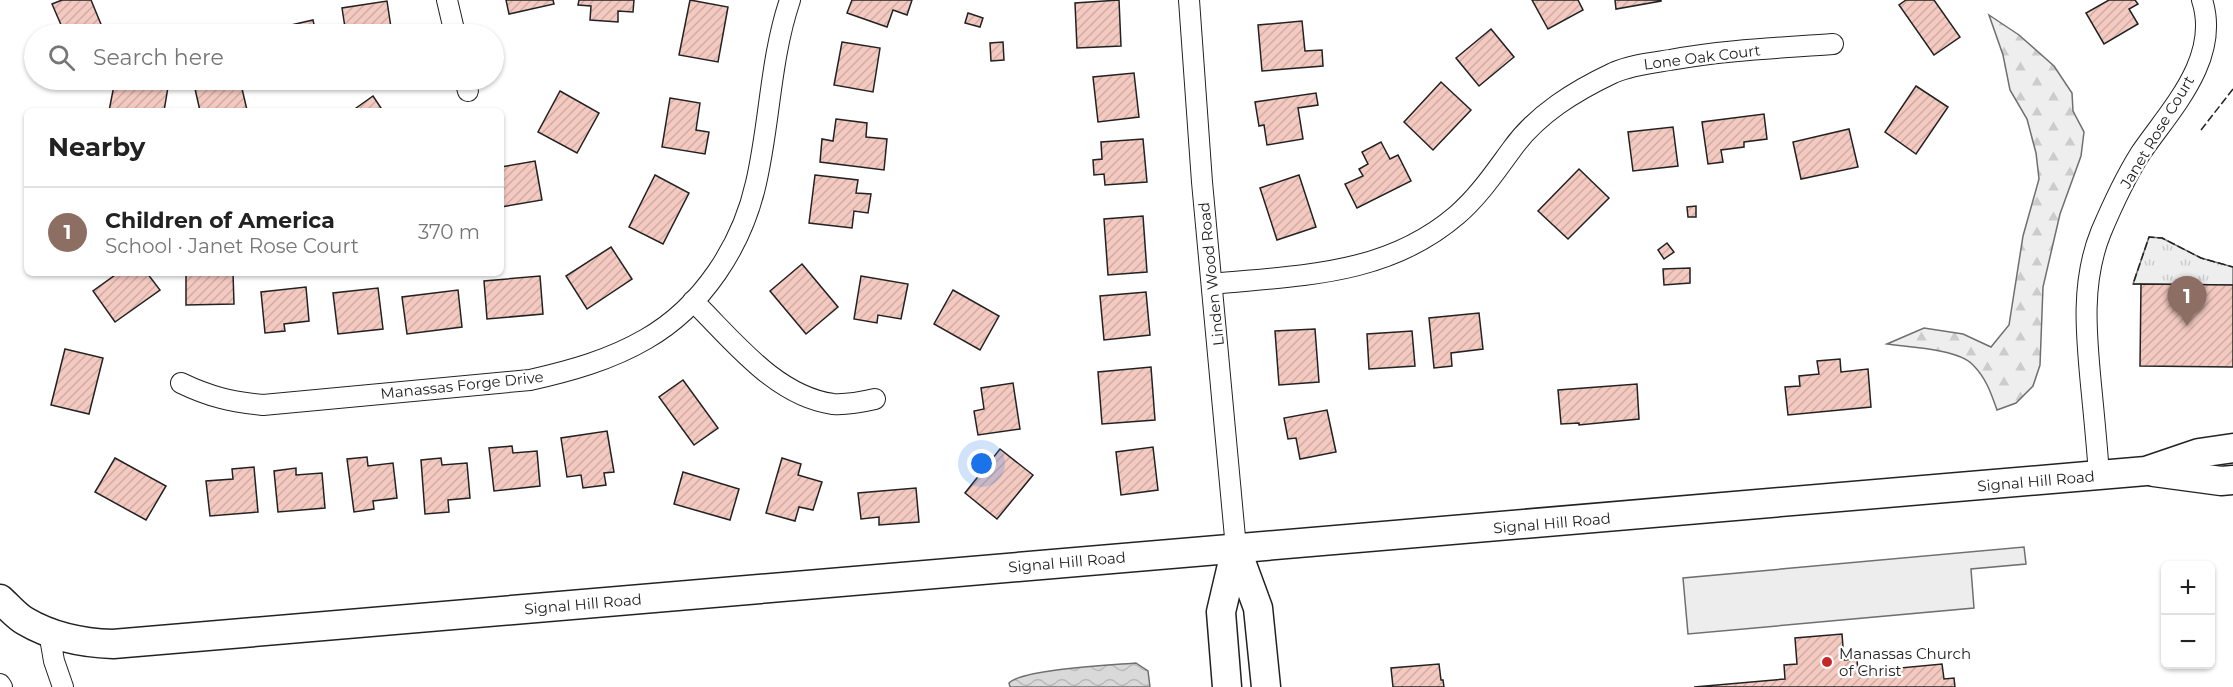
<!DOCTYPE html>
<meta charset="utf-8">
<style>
:root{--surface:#fff;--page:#f2f2f2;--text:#222;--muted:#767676;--line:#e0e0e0;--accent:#1a73e8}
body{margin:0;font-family:Montserrat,sans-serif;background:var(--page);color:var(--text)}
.controls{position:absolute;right:18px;bottom:18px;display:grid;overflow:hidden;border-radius:9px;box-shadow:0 2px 4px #0004}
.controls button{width:54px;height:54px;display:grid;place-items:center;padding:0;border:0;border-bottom:2px solid var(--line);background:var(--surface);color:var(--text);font:30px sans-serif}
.you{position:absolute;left:982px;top:464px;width:21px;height:21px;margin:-15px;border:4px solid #fff;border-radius:50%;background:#1a73e8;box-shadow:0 0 0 9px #1a73e833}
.badge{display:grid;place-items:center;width:39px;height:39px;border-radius:50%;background:var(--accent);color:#fff;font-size:20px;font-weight:700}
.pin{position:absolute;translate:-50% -50px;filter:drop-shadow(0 2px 3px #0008)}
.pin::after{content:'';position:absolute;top:32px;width:21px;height:18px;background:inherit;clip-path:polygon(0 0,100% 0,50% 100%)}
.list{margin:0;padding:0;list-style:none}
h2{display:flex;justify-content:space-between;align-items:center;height:78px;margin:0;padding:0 24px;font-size:26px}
h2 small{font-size:20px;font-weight:400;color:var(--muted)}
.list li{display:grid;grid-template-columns:39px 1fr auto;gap:18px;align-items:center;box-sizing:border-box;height:90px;padding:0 24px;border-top:2px solid var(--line)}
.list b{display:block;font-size:22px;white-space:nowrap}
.list p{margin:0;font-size:20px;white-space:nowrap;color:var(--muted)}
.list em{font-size:20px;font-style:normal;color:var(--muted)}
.icon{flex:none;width:33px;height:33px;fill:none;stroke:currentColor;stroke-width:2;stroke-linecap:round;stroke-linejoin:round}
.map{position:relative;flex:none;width:2233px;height:687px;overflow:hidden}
.search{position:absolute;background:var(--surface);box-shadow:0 2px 4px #0004;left:24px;top:24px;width:480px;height:66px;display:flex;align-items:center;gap:15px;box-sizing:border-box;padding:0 21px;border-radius:33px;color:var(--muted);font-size:22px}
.panel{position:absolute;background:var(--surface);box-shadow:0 2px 4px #0004;left:24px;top:108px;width:480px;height:168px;border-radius:9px}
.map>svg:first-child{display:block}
.forest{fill:url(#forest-firs);stroke:#6f6f6f;stroke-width:1.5}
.park{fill:url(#park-tufts);stroke:#6f6f6f;stroke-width:1.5}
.parking{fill:#ededed;stroke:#6f6f6f;stroke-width:1.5}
.water{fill:url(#water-waves);stroke:#6f6f6f;stroke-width:1.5}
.building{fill:url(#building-hatch);stroke:#222;stroke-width:1.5}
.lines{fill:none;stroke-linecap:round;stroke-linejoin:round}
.minor-casing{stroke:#222;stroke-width:22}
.secondary-casing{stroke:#222;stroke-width:31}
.minor{stroke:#fff;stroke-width:20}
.secondary{stroke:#fff;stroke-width:28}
.fence{stroke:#222;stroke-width:1.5;stroke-dasharray:8 3;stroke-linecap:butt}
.poi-dot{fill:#c62828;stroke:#fff;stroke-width:2}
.labels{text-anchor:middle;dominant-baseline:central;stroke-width:4.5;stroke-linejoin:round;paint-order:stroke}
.street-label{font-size:15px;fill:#222;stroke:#fff}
.poi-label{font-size:15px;fill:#222;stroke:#fff;text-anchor:start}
</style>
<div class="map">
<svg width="2233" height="687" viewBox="0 0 2233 687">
<defs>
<pattern id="forest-firs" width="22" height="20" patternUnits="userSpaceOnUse" patternTransform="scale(1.5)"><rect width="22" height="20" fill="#eee"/><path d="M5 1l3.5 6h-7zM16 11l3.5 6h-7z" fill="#ccc"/></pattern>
<pattern id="park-tufts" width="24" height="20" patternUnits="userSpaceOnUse" patternTransform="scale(1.5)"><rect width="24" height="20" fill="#eee"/><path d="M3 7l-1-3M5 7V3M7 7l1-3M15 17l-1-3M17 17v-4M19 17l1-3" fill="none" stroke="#ccc"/></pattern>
<pattern id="water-waves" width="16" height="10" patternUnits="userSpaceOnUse" patternTransform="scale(1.5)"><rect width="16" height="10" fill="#d9d9d9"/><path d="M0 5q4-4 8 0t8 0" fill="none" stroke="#bababa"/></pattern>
<pattern id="building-hatch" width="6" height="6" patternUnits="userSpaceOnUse" patternTransform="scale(1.5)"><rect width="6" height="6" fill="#f3c9c0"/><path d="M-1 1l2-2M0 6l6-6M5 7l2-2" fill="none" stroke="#d0aca5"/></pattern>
</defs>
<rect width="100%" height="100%" fill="#fff"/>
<path class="forest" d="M1989,15L2019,35L2054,66L2072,93L2073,111L2084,132L2081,156L2060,214L2043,287L2040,365L2033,386L2016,403L1997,410C1991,393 1986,378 1973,365C1959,349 1908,347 1887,344L1924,328L1963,334L1991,347L2009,325L2023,236L2039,179L2036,153L2027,119L2010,90L2003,55Z"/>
<path class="park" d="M2149,237L2162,238L2201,258L2233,267V285L2133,284Z"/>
<path class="parking" d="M2024,547L2026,564L1971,569L1974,608L1688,634L1683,578Z"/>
<path class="water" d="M1136,663L1148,671L1150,687H1010L1009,683C1022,669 1113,665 1136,663Z"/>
<g class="building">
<path d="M62,0H91L105,34H65L52,4Z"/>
<path d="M506,0H553L554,4L509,14Z"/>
<path d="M579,0H634L633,12L618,11V22L590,20L591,6L578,5Z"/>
<path d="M690,0L728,7L718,62L679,55Z"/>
<path d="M852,0H912L907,15L893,10L887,27L847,13Z"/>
<path d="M1119,0L1121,46L1077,48L1075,3Z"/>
<path d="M1532,0H1578L1583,10L1548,29Z"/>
<path d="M1615,0H1661V1L1616,9Z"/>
<path d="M1906,0H1934L1960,37L1934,55L1899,5Z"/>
<path d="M2109,0H2135L2138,4L2129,9L2138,24L2104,44L2086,13Z"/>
<path d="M387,1L392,34H346L342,8Z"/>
<path d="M968,13L983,18L980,27L965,23Z"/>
<path d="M313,20L316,34H270L269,30Z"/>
<path d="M1302,21L1305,51L1322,50L1323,66L1262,71L1258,25Z"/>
<path d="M1491,29L1514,57L1479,86L1456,58Z"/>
<path d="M842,42L880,48L873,92L834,85Z"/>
<path d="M1003,42L1004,60L991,61L990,43Z"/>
<path d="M1134,73L1139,117L1098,122L1093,77Z"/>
<path d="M115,80H128L168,87L164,111H109Z"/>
<path d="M193,80H240L247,110L200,111Z"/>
<path d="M1441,82L1471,110L1433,150L1404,122Z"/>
<path d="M1916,86L1948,107L1916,154L1885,132Z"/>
<path d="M560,91L599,113L577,153L538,132Z"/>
<path d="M1316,93L1318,105L1298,108L1303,139L1267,145L1264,125L1259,126L1255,102Z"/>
<path d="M373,96L383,111H352Z"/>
<path d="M670,98L700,103L696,130L709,132L705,154L662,147Z"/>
<path d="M1764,114L1767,139L1744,142V147L1721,150L1723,162L1708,164L1702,122Z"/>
<path d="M836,119L867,123L866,137L887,139L884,170L820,162L822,139L833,141Z"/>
<path d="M1673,127L1678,166L1633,171L1628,132Z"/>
<path d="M1849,129L1858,167L1801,179L1793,142Z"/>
<path d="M1143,139L1147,182L1105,185L1104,174L1094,175L1093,160L1102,159L1101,142Z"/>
<path d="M1381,142L1390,159L1398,155L1411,181L1357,208L1345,184L1363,176L1359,169L1368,164L1362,152Z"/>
<path d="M535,161L542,200L501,207V167Z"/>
<path d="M1579,169L1609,198L1568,239L1538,211Z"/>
<path d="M655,175L689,193L663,244L629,227Z"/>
<path d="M815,175L858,180L856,193L871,194L868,213L854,211L852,228L809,223Z"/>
<path d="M1299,175L1316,227L1277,240L1260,188Z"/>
<path d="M1696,206V217H1688L1687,207Z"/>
<path d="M1143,216L1147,272L1108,275L1104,219Z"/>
<path d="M1667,243L1674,252L1664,259L1658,250Z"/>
<path d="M611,247L632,279L587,309L566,276Z"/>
<path d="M802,264L838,307L806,334L770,291Z"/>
<path d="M1690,268V283L1664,285L1663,269Z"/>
<path d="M118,273H147L160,290L115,322L93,291Z"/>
<path d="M186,273H233L234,304L186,305Z"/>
<path d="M540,276L543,314L487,319L484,281Z"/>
<path d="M861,276L908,284L901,319L878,315L877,323L854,319Z"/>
<path d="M2141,284L2233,285V367L2140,366Z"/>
<path d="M306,287L309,321L284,324L285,331L265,333L261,292Z"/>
<path d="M378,288L383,329L338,334L333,293Z"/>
<path d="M458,290L462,327L407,334L402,297Z"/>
<path d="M953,290L999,316L980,350L934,324Z"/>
<path d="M1146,292L1150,335L1104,340L1100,296Z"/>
<path d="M1479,313L1483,349L1451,353L1452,366L1434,368L1429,318Z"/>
<path d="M1315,329L1319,382L1279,385L1275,331Z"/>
<path d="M1412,331L1415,366L1369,369L1367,334Z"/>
<path d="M65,349L103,358L89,414L51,405Z"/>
<path d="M1840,359L1841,372L1868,369L1871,407L1788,415L1785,387L1800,386L1799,376L1819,374L1817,361Z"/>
<path d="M1151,367L1155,420L1102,424L1098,372Z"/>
<path d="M683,380L718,428L694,445L659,397Z"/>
<path d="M1013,383L1020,429L978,435L974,411L984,409L981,388Z"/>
<path d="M1637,384L1639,419L1579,425V423L1561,424L1558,390Z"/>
<path d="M1327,410L1336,452L1300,459L1296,438L1288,439L1284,418Z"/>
<path d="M607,431L614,472L604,473L606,485L583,488L581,475L567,477L561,438Z"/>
<path d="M512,446L513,453L537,451L540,486L494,491L489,448Z"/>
<path d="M1153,447L1158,490L1121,495L1116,452Z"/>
<path d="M1000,449L1033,475L997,519L965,493Z"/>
<path d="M367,457L368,466L393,463L397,498L373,501L374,509L354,512L347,459Z"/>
<path d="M115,458L166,486L146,520L95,492Z"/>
<path d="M441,458L442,465L467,463L470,498L448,500L449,512L425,514L421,460Z"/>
<path d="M782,458L801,464L798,475L822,482L813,510L799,507L795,521L766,513Z"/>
<path d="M254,467L258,512L210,516L206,481L233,479L232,469Z"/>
<path d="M296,468V475L322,473L325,508L278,512L274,471Z"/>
<path d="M683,472L739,489L730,520L674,504Z"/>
<path d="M916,488L919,522L879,525V517L861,519L858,493Z"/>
<path d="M1842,634L1844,660L1857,659L1858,672L1942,664L1944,679L1954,678L1955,687H1694L1785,679L1784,665L1797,664L1795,638Z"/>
<path d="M1439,664L1441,680H1443L1444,687H1393L1391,668Z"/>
</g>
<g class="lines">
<defs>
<g id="minor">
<path d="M447,0L455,34"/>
<path d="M1189,0L1202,182L1236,548"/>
<path d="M465,80L468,91"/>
<path d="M1212,284C1300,275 1386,276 1457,215C1479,196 1495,172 1512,149C1537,114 1575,91 1613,73C1631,65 1651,63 1670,60C1724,50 1779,48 1833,44"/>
<path d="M693,301C733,340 775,396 833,404C847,405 862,402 875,399"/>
<path d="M181,383C210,397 232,402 263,405L530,380C570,371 610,360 646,339C702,307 742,246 756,183C770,123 770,59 790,0"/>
<path d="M2099,475C2097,445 2094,415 2091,385C2086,333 2081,281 2101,232C2112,206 2125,178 2140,154C2170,110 2221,59 2202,0"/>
<path d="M49,632L54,661L63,687"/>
<path d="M0,684L2,687"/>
</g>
<g id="secondary">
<path d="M2154,472L2221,481L2233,480"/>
<path d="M1236,548L1258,608L1266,687"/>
<path d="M0,599C8,606 16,616 25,621C52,637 82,643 113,644L2099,475L2146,471L2199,453L2233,448"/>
<path d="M1227,687L1221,612L1236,548"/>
</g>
</defs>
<use href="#minor" class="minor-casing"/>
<use href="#secondary" class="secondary-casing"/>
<use href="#minor" class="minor"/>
<use href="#secondary" class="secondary"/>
<g class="fence">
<path d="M2201,130L2233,89"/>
<path d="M2141,284H2133L2149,237L2162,238L2201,258L2233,267"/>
</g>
</g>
<circle class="poi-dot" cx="1827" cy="662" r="6"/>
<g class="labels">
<g class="street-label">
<text transform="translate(1702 57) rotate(-7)">Lone Oak Court</text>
<text transform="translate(2157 132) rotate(-59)">Janet Rose Court</text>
<text transform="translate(1211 274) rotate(-96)">Linden Wood Road</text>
<text transform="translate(462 385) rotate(-6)">Manassas Forge Drive</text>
<text transform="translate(2036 481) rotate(-5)">Signal Hill Road</text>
<text transform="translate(1552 523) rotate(-5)">Signal Hill Road</text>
<text transform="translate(1067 562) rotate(-5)">Signal Hill Road</text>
<text transform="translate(583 604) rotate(-5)">Signal Hill Road</text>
</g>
<g class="poi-label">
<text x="1839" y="653">Manassas Church<tspan x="1839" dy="17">of Christ</tspan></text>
</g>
</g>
</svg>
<div class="controls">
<button>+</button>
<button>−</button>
</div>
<div class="you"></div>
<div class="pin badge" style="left:2187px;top:326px;background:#8d6e63">1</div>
<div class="search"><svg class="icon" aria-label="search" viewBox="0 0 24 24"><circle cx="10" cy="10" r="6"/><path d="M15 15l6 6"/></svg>Search here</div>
<section class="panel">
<h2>Nearby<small></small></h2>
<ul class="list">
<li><span class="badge" style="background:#8d6e63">1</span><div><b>Children of America</b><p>School · Janet Rose Court</p></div><em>370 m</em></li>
</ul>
</section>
</div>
